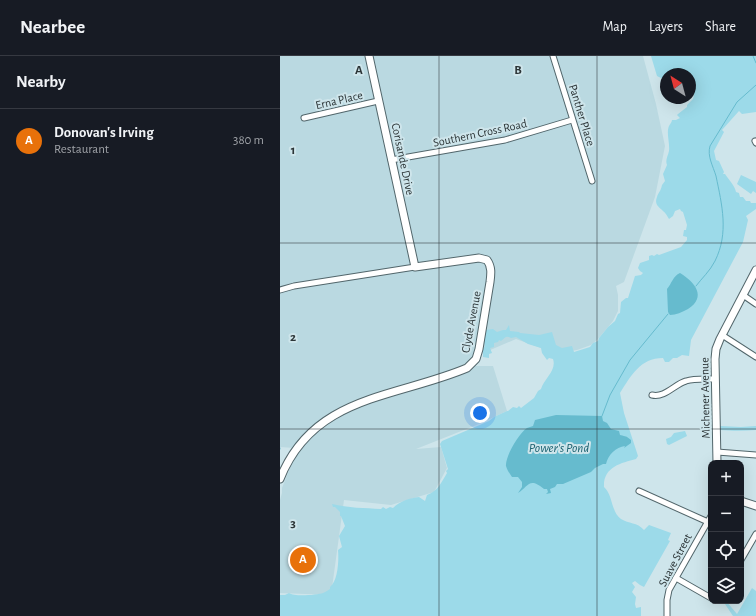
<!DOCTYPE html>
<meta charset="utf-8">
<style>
:root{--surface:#171b24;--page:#242831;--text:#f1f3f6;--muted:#9ea1a6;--line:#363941;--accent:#8c9099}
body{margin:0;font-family:"Alegreya Sans",sans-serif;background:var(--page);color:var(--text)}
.controls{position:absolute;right:12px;bottom:12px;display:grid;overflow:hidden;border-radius:8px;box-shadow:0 4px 16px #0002}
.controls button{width:36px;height:36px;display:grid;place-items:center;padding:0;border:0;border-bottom:1px solid var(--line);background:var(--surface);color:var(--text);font:20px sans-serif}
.compass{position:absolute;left:380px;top:12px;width:36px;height:36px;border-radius:50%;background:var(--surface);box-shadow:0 4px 16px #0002;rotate:324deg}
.you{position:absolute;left:200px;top:357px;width:14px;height:14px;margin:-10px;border:3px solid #fff;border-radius:50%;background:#1a73e8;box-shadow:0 0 0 6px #1a73e833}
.badge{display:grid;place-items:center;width:26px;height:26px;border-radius:50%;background:var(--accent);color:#fff;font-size:13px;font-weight:700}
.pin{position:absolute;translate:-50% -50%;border:2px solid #fff;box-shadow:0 1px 4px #0006}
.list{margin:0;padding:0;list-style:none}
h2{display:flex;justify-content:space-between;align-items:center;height:52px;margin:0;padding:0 16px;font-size:17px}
h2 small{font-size:13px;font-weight:400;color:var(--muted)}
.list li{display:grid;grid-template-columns:26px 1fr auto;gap:12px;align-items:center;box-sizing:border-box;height:64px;padding:0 16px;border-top:1px solid var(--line)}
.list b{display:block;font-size:15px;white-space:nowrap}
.list p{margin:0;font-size:13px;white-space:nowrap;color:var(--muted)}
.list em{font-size:13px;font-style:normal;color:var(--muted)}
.icon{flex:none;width:22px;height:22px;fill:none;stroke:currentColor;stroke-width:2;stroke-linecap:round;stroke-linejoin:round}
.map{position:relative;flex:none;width:476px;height:560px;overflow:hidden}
header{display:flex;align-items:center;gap:24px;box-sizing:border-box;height:56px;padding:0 20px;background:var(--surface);border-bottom:1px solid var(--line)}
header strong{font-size:19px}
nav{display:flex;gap:22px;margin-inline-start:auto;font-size:14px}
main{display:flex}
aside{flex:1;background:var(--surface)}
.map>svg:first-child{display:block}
.built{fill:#bad9e1}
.green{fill:#9cdae9}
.water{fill:#66bbce}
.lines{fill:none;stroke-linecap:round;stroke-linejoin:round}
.stream{stroke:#66bbce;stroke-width:1}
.street-casing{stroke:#52666b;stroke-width:7}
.secondary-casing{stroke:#52666b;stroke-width:9}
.street{stroke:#fff;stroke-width:5}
.secondary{stroke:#fff;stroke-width:7}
.grid{fill:none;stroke:#2c3537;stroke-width:1;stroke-opacity:0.55}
.labels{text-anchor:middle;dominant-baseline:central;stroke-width:4;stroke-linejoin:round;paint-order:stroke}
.street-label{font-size:12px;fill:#2c3537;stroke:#cee5eb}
.water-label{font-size:13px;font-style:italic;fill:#1b616f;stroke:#cee5eb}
.grid-label{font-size:13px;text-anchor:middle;font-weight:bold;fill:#2c3537;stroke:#cee5eb;stroke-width:4;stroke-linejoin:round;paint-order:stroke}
</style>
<header>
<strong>Nearbee</strong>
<nav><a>Map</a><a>Layers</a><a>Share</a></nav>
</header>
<main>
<aside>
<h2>Nearby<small></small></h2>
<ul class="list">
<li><span class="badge" style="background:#e8710a">A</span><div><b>Donovan's Irving</b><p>Restaurant</p></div><em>380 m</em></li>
</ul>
</aside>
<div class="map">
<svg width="476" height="560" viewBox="0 0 476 560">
<rect width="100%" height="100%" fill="#cee5eb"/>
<path class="built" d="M0,0H363L376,48L385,90L375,141L344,226L336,230L338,239V255L333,265L318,283L311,289L297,294L285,296L261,292L236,283L201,298L195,310H213L227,355L199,368L136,393L161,391L167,412L154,436L111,449L64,444L51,539L0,537V444L2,437V432L14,402L25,387L39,374L56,361L83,349L116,339L115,334L85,342L58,353L35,370L14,392L0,391Z"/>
<g class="green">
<path d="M371,0H476V56L462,58L459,55L442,74L444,76L434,95L436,104L439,105L444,116L443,118H445C449,124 455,130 456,136L459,137L460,141H463L466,145H470L471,147H476V153L466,160L468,164L463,186L411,284L409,300L402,299L397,302H393L389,306H385L383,302C360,302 351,320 340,337L344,357L358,400L356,403C341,407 323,411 324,431C333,439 331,456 341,463C349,468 357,466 364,474L369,469L391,477L388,484L390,485L364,531L360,529L355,525L352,527L355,531L352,536L356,541L355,548L356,552L361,551V560H0V539H5L9,537C14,541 37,539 43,537C46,536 48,534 50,533V531C58,525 59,504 58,494L62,491L59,480L65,470L61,460H60V456L55,451H53L52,448C68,452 85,452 101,453L103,451L106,453L110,451L113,452C120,445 130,442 139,441L145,445L147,439C158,435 161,427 167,417L166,415L168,413L160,388L162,385L209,365L214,361L227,355H228L233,351L237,352L239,350L241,352L254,342L258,335L261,333C264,323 277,314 273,303L269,302L267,304L262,297L261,292L248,288L236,281L231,282C226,279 225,282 221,285L219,284L218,286L214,287V291L210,292L212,297L209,298V302L203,301V294L205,290L204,286L206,274L213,273L217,276L223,274H226L229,269L230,275L239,276L240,277L259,279L272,276L276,289L282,292L292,290L294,296L310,291L313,287L318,285L319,282L328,271L335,265L338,258L340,257L341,246L346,242H348L355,220L361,219L363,217L360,215L358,212L360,207L369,204V200L372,199L374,200L377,198L379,199L401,191L407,184V181L403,180L404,174H406L407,169L403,156L401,155L400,153L395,155L393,160L389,163C387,160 386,157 383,155C379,151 374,149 377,141C378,137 381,135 382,129L385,125L383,118L387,109C385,104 388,100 389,95C390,87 386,77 389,70C390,68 392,66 392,64H396L400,62L397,59L398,58L407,51V49L413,43L414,39L410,36L412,35L410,32L412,30L410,28V18H386V28L383,23L377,20Z"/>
<path d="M461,119L476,126V137L473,135L471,138L457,128Z"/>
<path d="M440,370L461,371L476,370V374C464,375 453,375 440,374Z"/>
<path d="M405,375L407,380L389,389L387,388L386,383L391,381L394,377Z"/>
<path d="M472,532L476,535V560H453L443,545H446L457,558Z"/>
</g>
<g class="water">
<path d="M400,217C415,226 427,241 408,253C402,256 396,259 390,259L388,256L387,233C392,227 393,220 400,217Z"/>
<path d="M276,359L322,360L323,365L327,367L331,373L339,375L340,379C347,381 345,379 351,384V387L344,392L345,390C336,391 328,399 326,408H323L315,412L311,416L283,428H277L275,431L270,433L271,437L266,438L268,436L267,433H264C249,420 248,431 238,437L242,431V426L238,421H232C230,418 227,414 226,410C225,401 239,377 247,372C249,371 251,371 253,370L255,364Z"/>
</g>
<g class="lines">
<g class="stream">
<path d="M473,0L476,7"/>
<path d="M416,230C422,222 430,215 435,205C449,177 442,149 436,120C433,110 427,100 430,90L457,46L476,29"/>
<path d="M322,360L330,339L350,304L388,258"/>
<path d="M0,392V393"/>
</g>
<defs>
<g id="street">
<path d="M273,0L312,125"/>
<path d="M24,62L98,45"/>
<path d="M475,85L476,87"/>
<path d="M111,104L225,84L292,64"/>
<path d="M0,234L14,230L135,211"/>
<path d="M463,239L476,248"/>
<path d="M442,279L476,301"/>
<path d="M372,339C385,342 395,328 406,325C415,322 426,323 435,323"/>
<path d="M437,396L476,399"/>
<path d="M359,435L428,466"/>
<path d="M461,504L476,478"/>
<path d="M396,522L431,542"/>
<path d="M387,560V544L389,534L431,460"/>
</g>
<g id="secondary">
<path d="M437,407L435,303L436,293L440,283L476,214"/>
<path d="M0,423C33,339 116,342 187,312L196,303L199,293L210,226C211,218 212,211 207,204L199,202L135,211L89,0"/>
<path d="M461,445L476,450"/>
</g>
</defs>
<use href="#street" class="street-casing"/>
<use href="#secondary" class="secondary-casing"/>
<use href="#street" class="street"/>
<use href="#secondary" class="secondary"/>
</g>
<path class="grid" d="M159,0V560M317,0V560M0,187H476M0,373H476"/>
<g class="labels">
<g class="street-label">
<text transform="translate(59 44) rotate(-13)">Erna Place</text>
<text transform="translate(302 59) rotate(73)">Panther Place</text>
<text transform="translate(200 77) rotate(-12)">Southern Cross Road</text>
<text transform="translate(123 103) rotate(78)">Corisande Drive</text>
<text transform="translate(191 266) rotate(-79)">Clyde Avenue</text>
<text transform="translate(425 342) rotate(-91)">Michener Avenue</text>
<text transform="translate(395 504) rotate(-62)">Suave Street</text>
</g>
<g class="water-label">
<text x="279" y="392">Power's Pond</text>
</g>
</g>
<g class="grid-label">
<text x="79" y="18">A</text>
<text x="238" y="18">B</text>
<text x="13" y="98">1</text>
<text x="13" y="285">2</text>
<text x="13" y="471">3</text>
</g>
</svg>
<div class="controls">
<button>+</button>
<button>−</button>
<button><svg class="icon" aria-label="locate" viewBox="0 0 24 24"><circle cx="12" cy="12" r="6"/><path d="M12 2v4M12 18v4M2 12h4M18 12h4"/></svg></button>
<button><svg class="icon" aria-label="layers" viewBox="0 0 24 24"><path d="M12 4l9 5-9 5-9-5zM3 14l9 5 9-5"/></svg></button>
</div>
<svg class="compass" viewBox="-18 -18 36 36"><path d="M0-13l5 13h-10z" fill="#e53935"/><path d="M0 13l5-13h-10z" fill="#9ea1a6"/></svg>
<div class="you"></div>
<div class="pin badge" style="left:23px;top:504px;background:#e8710a">A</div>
</div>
</main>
